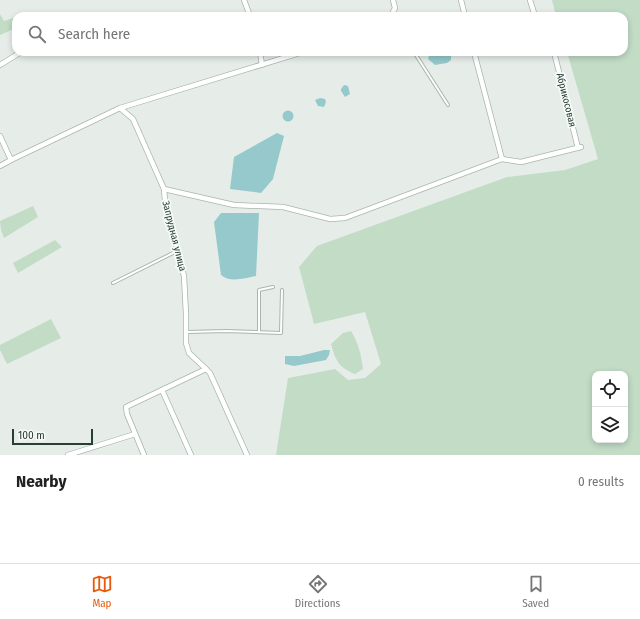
<!DOCTYPE html>
<meta charset="utf-8">
<style>
:root{--surface:#fff;--page:#f6f6f6;--text:#222;--muted:#767676;--line:#e0e0e0;--accent:#ea580c}
body{margin:0;font-family:"Fira Sans Condensed",sans-serif;background:var(--page);color:var(--text)}
.controls{position:absolute;right:12px;bottom:12px;display:grid;overflow:hidden;border-radius:8px;box-shadow:0 2px 6px #0003}
.controls button{width:36px;height:36px;display:grid;place-items:center;padding:0;border:0;border-bottom:1px solid var(--line);background:var(--surface);color:var(--text);font:20px sans-serif}
.scale{position:absolute;left:12px;bottom:10px;width:81px;box-sizing:border-box;padding-left:4px;border:2px solid #273e35;border-top:0;font-size:11px;line-height:14px;white-space:nowrap;color:#273e35;-webkit-text-stroke:3px #f6faf8;paint-order:stroke}
.list{margin:0;padding:0;list-style:none}
h2{display:flex;justify-content:space-between;align-items:center;height:52px;margin:0;padding:0 16px;font-size:17px}
h2 small{font-size:13px;font-weight:400;color:var(--muted)}
.icon{flex:none;width:22px;height:22px;fill:none;stroke:currentColor;stroke-width:2;stroke-linecap:round;stroke-linejoin:round}
.map{position:relative;flex:none;width:640px;height:455px;overflow:hidden}
.search{position:absolute;background:var(--surface);box-shadow:0 2px 6px #0003;left:12px;right:12px;top:12px;height:44px;display:flex;align-items:center;gap:10px;box-sizing:border-box;padding:0 14px;border-radius:12px;color:var(--muted);font-size:15px}
.sheet{height:108px;background:var(--surface)}
nav{display:flex;justify-content:space-around;align-items:center;box-sizing:border-box;height:56px;border-top:1px solid var(--line);background:var(--surface);font-size:11px;color:var(--muted)}
nav a{display:grid;justify-items:center;gap:2px}
nav .on{color:var(--accent)}
.map>svg:first-child{display:block}
.green{fill:#c2dcc6;fill-rule:evenodd}
.water{fill:#95c9cb}
.lines{fill:none;stroke-linecap:round;stroke-linejoin:round}
.lane-casing{stroke:#a9b5af;stroke-width:4}
.street-casing{stroke:#a9b5af;stroke-width:6}
.lane{stroke:#fff;stroke-width:2}
.street{stroke:#fff;stroke-width:4.5}
.labels{text-anchor:middle;dominant-baseline:central;stroke-width:3.5;stroke-linejoin:round;paint-order:stroke}
.street-label{font-size:10px;fill:#273e35;stroke:#f6faf8}
</style>
<div class="map">
<svg width="640" height="455" viewBox="0 0 640 455">
<rect width="100%" height="100%" fill="#e6ede9"/>
<g class="green">
<path d="M552,0H640V455H276L288,378L335,369L348,380L365,378L381,364L365,312L314,324L299,267L317,246L507,177L565,170L598,159L567,52H624V16H556ZM595,374H625V440H595Z"/>
<path d="M0,14L4,21L13,18L16,28L0,35Z"/>
<path d="M33,206L38,217L4,238L1,230L0,221Z"/>
<path d="M55,240L62,247L18,273L13,263Z"/>
<path d="M51,319L61,338L7,364L0,350V345Z"/>
<path d="M351,331C359,344 361,355 363,369L355,374C338,367 336,361 331,344L343,333Z"/>
</g>
<g class="water">
<path d="M430,52H451V60L447,63L435,65L428,59Z"/>
<path d="M344,85L348,86L350,94L345,97L341,91V89Z"/>
<path d="M320,98L325,99L326,102L324,107L318,106L315,100Z"/>
<circle cx="288" cy="116" r="5.5"/>
<path d="M277,133L284,136L273,179L261,193L230,189L234,157Z"/>
<path d="M221,213H259L256,276C245,278 230,283 221,275L214,222Z"/>
<path d="M324,350H330L329,355L326,360L294,366L285,364V356H300Z"/>
</g>
<g class="lines">
<defs>
<g id="lane">
<path d="M414,52L448,105"/>
<path d="M113,283L177,251"/>
<path d="M187,332L226,331L281,333L282,290"/>
<path d="M259,332V290L273,287"/>
</g>
<g id="street">
<path d="M244,0L250,16"/>
<path d="M461,0L465,16"/>
<path d="M530,0L535,16"/>
<path d="M391,16L395,8L393,0"/>
<path d="M260,52L262,65"/>
<path d="M554,52L578,148"/>
<path d="M0,65L21,52"/>
<path d="M120,108L133,119L164,189L165,201L184,276L186,314V343L189,353L206,369L210,373L247,455"/>
<path d="M0,136L11,160L120,108L303,52"/>
<path d="M502,159L521,162L581,147"/>
<path d="M0,166L11,160"/>
<path d="M164,189L234,205L283,207L330,219L345,218L502,159L474,52"/>
<path d="M162,390L191,455"/>
<path d="M68,455L135,434"/>
<path d="M144,455L127,414L126,407L206,369"/>
</g>
</defs>
<use href="#lane" class="lane-casing"/>
<use href="#street" class="street-casing"/>
<use href="#lane" class="lane"/>
<use href="#street" class="street"/>
</g>
<g class="labels">
<g class="street-label">
<text transform="translate(566 100) rotate(76)">Абрикосовая</text>
<text transform="translate(174 236) rotate(76)">Запрудная улица</text>
</g>
</g>
</svg>
<div class="controls">
<button><svg class="icon" aria-label="locate" viewBox="0 0 24 24"><circle cx="12" cy="12" r="6"/><path d="M12 2v4M12 18v4M2 12h4M18 12h4"/></svg></button>
<button><svg class="icon" aria-label="layers" viewBox="0 0 24 24"><path d="M12 4l9 5-9 5-9-5zM3 14l9 5 9-5"/></svg></button>
</div>
<div class="scale">100 m</div>
<div class="search"><svg class="icon" aria-label="search" viewBox="0 0 24 24"><circle cx="10" cy="10" r="6"/><path d="M15 15l6 6"/></svg>Search here</div>
</div>
<section class="sheet">
<h2>Nearby<small>0 results</small></h2>
<ul class="list">
</ul>
</section>
<nav>
<a class="on"><svg class="icon" aria-label="map" viewBox="0 0 24 24"><path d="M3 6l6-2 6 2 6-2v14l-6 2-6-2-6 2zM9 4v14M15 6v14"/></svg>Map</a>
<a><svg class="icon" aria-label="directions" viewBox="0 0 24 24"><path d="M12 3l9 9-9 9-9-9zM9 14v-3h6M13 9l2 2-2 2"/></svg>Directions</a>
<a><svg class="icon" aria-label="saved" viewBox="0 0 24 24"><path d="M7 4h10v16l-5-4-5 4z"/></svg>Saved</a>
</nav>
